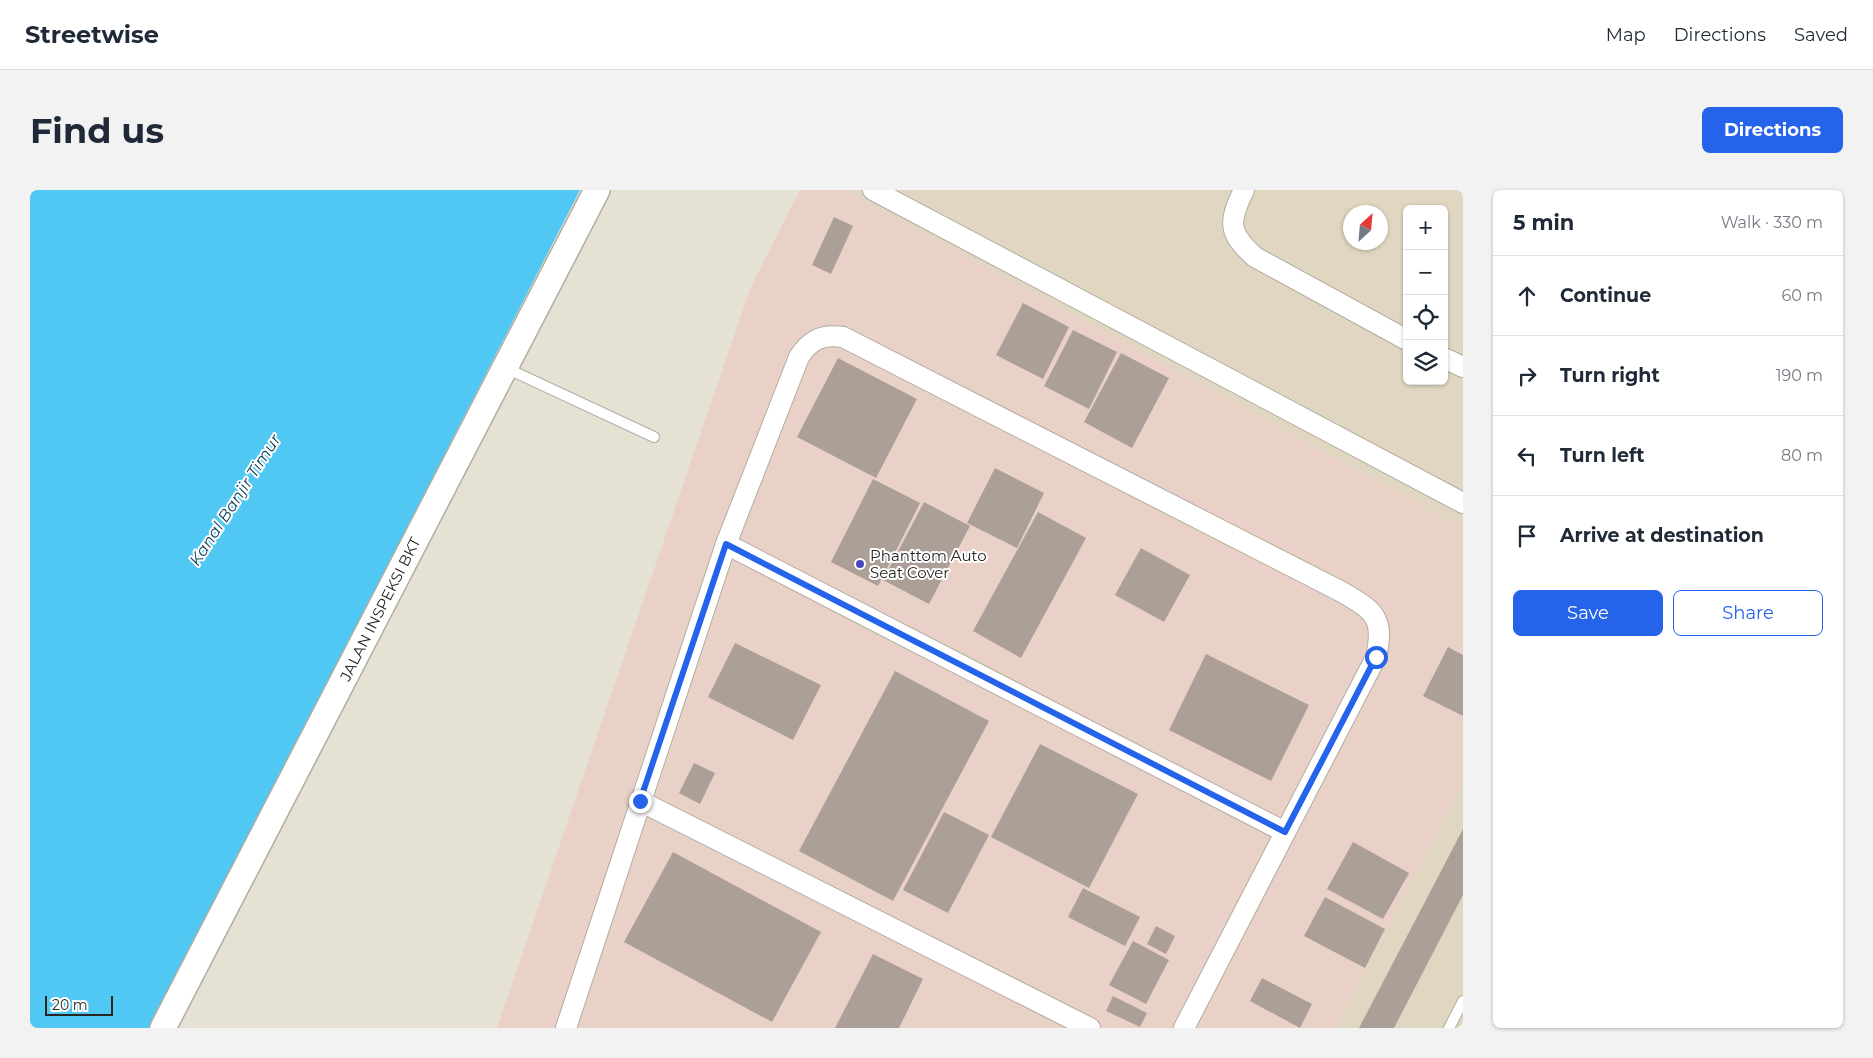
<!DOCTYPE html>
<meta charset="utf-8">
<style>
:root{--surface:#fff;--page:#f2f2f3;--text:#1f2937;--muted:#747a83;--line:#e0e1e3;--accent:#2563eb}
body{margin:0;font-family:Montserrat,sans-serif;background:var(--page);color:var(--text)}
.controls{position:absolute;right:15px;top:15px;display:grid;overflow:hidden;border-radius:8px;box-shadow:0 1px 4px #0004}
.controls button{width:45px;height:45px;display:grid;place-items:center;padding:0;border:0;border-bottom:1px solid var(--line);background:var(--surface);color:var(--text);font:25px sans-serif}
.compass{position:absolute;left:1313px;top:15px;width:45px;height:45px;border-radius:50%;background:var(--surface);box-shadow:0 1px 4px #0004;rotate:26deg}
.scale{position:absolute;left:15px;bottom:12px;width:68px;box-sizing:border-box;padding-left:5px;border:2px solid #272621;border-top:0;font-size:14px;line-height:18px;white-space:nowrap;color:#272621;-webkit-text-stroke:4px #fff;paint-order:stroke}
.stop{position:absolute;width:15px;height:15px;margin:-11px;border:4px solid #2563eb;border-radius:50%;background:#fff}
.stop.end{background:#2563eb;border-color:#fff;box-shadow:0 1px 5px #0008}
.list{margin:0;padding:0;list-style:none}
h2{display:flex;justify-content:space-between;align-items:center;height:65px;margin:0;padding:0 20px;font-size:21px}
h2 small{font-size:16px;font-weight:400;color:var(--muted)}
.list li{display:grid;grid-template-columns:32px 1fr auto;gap:15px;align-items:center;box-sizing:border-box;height:80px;padding:0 20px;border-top:1px solid var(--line)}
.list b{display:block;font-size:19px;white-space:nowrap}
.list em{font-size:16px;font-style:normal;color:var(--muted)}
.actions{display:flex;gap:10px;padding:15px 20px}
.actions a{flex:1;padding:11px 0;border:1px solid var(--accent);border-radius:8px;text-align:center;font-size:18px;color:var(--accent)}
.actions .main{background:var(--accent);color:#fff}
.icon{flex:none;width:28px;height:28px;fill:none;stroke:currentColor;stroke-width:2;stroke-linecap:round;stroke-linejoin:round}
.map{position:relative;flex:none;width:1433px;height:838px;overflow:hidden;border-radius:8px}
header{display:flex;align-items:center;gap:30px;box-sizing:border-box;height:70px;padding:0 25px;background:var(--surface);border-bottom:1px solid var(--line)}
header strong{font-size:24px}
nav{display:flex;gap:28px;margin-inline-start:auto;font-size:18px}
.intro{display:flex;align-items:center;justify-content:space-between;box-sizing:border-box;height:120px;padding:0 30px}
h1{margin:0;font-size:35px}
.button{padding:12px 22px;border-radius:8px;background:var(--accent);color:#fff;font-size:18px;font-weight:700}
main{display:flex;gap:30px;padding:0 30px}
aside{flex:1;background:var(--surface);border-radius:8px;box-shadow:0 1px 4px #0004}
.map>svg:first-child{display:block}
.commercial{fill:#e0d6c1;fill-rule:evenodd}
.industrial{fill:#ead1c8}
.water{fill:#51c7f3}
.building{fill:#ac9f97}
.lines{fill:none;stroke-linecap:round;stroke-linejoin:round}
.service-casing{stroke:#b1ada0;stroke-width:12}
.minor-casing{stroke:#b1ada0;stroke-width:22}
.tertiary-casing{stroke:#b1ada0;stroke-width:28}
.service{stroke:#fff;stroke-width:10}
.minor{stroke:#fff;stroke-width:20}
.tertiary{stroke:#fff;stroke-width:25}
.route{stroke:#2563eb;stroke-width:6}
.poi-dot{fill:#4846bc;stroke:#fff;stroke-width:2}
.labels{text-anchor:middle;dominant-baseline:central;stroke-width:4;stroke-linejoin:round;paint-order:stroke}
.poi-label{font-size:15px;fill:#272621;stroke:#fff;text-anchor:start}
.street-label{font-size:15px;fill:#272621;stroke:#fff}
.water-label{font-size:16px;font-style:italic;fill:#0f4255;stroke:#fff}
</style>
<header>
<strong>Streetwise</strong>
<nav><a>Map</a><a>Directions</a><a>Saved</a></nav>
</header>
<div class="intro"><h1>Find us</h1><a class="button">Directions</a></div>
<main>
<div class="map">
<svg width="1433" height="838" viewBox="0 0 1433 838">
<rect width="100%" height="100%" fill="#e5e1d3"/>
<g class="commercial">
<path d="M815,0H1433V338ZM1377,19H1414V191H1377ZM1320,22H1350V52H1320Z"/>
<path d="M1433,592V838H1306Z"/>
</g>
<path class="industrial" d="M770,0H815L1433,338V592L1306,838H467L720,99Z"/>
<path class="water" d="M0,0H550L121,838H0Z"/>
<g class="building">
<path d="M804,27L823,36L801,84L782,75Z"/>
<path d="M993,113L1039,137L1013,189L966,165Z"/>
<path d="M1043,140L1087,162L1059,219L1014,196Z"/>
<path d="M1091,163L1139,188L1102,258L1054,232Z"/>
<path d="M808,168L887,209L846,288L767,247Z"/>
<path d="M965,278L1014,303L987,358L937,333Z"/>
<path d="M843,289L890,313L848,396L801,372Z"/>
<path d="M894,312L940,336L899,414L853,390Z"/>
<path d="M1008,322L1056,348L991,468L943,441Z"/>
<path d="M1111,358L1160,385L1134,432L1085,405Z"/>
<path d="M705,453L791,495L763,550L678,507Z"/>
<path d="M1418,457L1433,465V526L1393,506Z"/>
<path d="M1176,464L1279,515L1241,591L1139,540Z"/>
<path d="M865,481L959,531L863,711L769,661Z"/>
<path d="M1010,554L1108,604L1059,698L961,647Z"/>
<path d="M664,573L685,583L670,614L649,603Z"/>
<path d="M914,622L959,645L918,723L873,700Z"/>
<path d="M1433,639V705L1364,838H1329Z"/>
<path d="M1323,652L1379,683L1353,729L1297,699Z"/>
<path d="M643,662L791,742L742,832L594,752Z"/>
<path d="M1053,698L1110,727L1095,756L1038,727Z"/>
<path d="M1295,707L1355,739L1335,778L1274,746Z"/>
<path d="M1126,736L1145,746L1136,764L1117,754Z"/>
<path d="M1103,751L1139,770L1116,814L1079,795Z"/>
<path d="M843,764L893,789L869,838H805Z"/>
<path d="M1232,788L1282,814L1270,838L1220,811Z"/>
<path d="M1083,806L1117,823L1110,837L1076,821Z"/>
</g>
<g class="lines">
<defs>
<g id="service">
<path d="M476,178L624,247"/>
<path d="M1419,838L1433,811"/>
</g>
<g id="minor">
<path d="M843,0L1433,313"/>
<path d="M1214,0C1198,32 1198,43 1225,67L1377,150"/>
<path d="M1414,168L1433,177"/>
<path d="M696,354L1255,642"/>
<path d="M610,611L1060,838"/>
<path d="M536,838L696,354L769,167C780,150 792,144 813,147L1312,402C1344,421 1355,427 1346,467L1154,838"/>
</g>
<path id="tertiary" d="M133,838L567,0"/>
</defs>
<use href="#service" class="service-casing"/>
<use href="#minor" class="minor-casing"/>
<use href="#tertiary" class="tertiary-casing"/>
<use href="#service" class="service"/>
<use href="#minor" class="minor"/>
<use href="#tertiary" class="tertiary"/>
</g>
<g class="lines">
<path class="route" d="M610,611L696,354L1255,642L1346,467"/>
</g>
<circle class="poi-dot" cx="830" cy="374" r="5"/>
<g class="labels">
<g class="poi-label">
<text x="840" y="365">Phanttom Auto<tspan x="840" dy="17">Seat Cover</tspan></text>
</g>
<g class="street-label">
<text transform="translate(350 419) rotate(-63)">JALAN INSPEKSI BKT</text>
</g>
<g class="water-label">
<text transform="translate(205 310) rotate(-57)">Kanal Banjir Timur</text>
</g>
</g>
</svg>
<div class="controls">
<button>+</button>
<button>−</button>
<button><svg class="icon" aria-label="locate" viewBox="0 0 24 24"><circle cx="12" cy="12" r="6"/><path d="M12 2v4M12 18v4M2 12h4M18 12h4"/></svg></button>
<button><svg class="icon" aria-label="layers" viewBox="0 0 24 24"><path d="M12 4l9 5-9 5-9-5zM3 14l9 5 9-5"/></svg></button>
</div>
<svg class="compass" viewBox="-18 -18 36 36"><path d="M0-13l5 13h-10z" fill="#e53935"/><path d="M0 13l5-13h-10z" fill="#747a83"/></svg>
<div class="scale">20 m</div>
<div class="stop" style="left:1346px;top:467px"></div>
<div class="stop end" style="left:610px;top:611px"></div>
</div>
<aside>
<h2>5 min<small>Walk · 330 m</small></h2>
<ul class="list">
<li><svg class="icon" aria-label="ahead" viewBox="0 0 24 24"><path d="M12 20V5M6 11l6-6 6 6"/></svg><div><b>Continue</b></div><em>60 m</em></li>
<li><svg class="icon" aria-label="right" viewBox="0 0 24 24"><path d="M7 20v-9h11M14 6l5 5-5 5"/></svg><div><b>Turn right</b></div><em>190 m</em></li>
<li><svg class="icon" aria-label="left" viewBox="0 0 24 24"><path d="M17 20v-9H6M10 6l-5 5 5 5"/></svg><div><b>Turn left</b></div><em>80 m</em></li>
<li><svg class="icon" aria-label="arrive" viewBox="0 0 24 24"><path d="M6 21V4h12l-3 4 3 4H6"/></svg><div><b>Arrive at destination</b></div></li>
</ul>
<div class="actions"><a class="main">Save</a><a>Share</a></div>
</aside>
</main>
